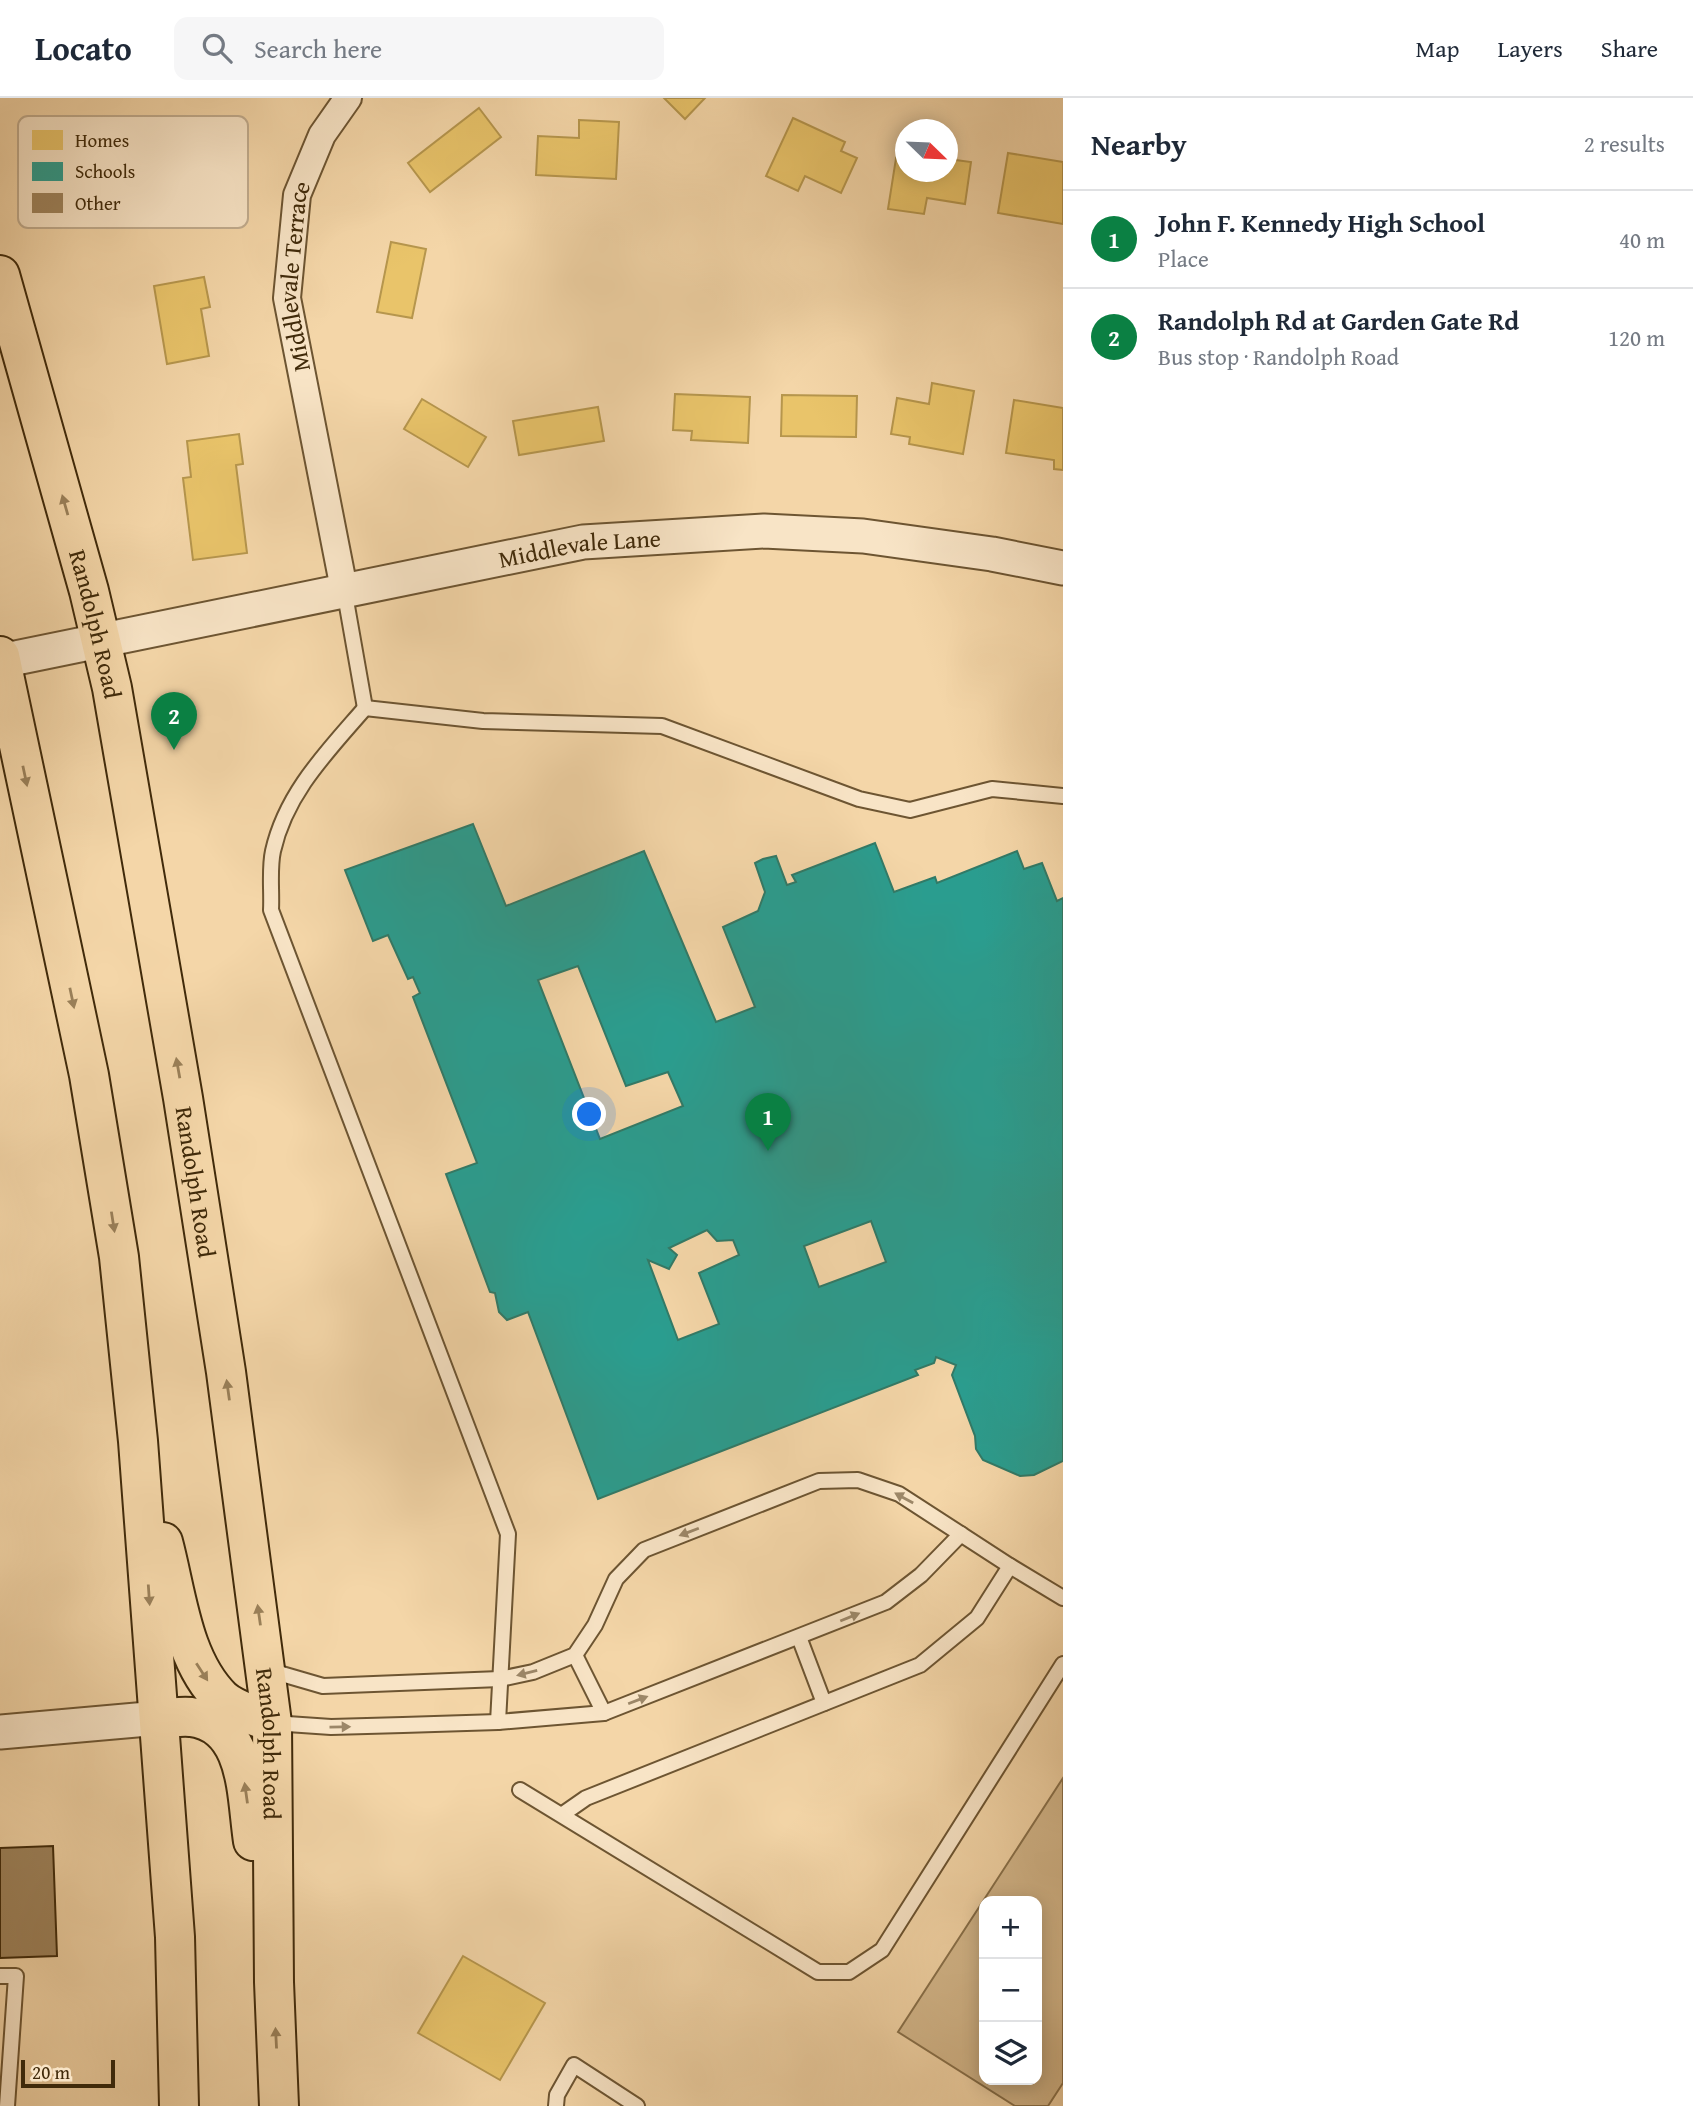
<!DOCTYPE html>
<meta charset="utf-8">
<style>
:root{--surface:#fff;--page:#f6f6f7;--text:#1f2937;--muted:#747a83;--line:#e0e1e3;--accent:#0b8043}
body{margin:0;font-family:"Gentium Book Plus",serif;background:var(--page);color:var(--text)}
.controls{position:absolute;right:21px;bottom:21px;display:grid;overflow:hidden;border-radius:14px;box-shadow:0 4px 18px #0003}
.controls button{width:63px;height:63px;display:grid;place-items:center;padding:0;border:0;border-bottom:2px solid var(--line);background:var(--surface);color:var(--text);font:35px sans-serif}
.compass{position:absolute;left:895px;top:21px;width:63px;height:63px;border-radius:50%;background:var(--surface);box-shadow:0 4px 18px #0003;rotate:113deg}
.scale{position:absolute;left:21px;bottom:18px;width:94px;box-sizing:border-box;padding-left:7px;border:4px solid #402a0a;border-top:0;font-size:19px;line-height:24px;white-space:nowrap;color:#402a0a;-webkit-text-stroke:5px #f8e4c6;paint-order:stroke}
.you{position:absolute;left:590px;top:1017px;width:24px;height:24px;margin:-18px;border:5px solid #fff;border-radius:50%;background:#1a73e8;box-shadow:0 0 0 10px #1a73e833}
.badge{display:grid;place-items:center;width:46px;height:46px;border-radius:50%;background:var(--accent);color:#fff;font-size:23px;font-weight:700}
.pin{position:absolute;translate:-50% -58px;filter:drop-shadow(0 2px 4px #0008)}
.pin::after{content:'';position:absolute;top:37px;width:24px;height:21px;background:inherit;clip-path:polygon(0 0,100% 0,50% 100%)}
.list{margin:0;padding:0;list-style:none}
h2{display:flex;justify-content:space-between;align-items:center;height:91px;margin:0;padding:0 28px;font-size:30px}
h2 small{font-size:23px;font-weight:400;color:var(--muted)}
.list li{display:grid;grid-template-columns:46px 1fr auto;gap:21px;align-items:center;box-sizing:border-box;height:98px;padding:0 28px;border-top:2px solid var(--line)}
.list b{display:block;font-size:26px;white-space:nowrap}
.list p{margin:0;font-size:23px;white-space:nowrap;color:var(--muted)}
.list em{font-size:23px;font-style:normal;color:var(--muted)}
.icon{flex:none;width:38px;height:38px;fill:none;stroke:currentColor;stroke-width:2;stroke-linecap:round;stroke-linejoin:round}
.map{position:relative;flex:none;width:1063px;height:2008px;overflow:hidden}
header{display:flex;align-items:center;gap:42px;box-sizing:border-box;height:98px;padding:0 35px;background:var(--surface);border-bottom:2px solid var(--line)}
header strong{font-size:33px}
nav{display:flex;gap:38px;margin-inline-start:auto;font-size:24px}
.search{width:490px;height:63px;background:var(--page);display:flex;align-items:center;gap:18px;box-sizing:border-box;padding:0 24px;border-radius:14px;color:var(--muted);font-size:26px}
main{display:flex}
aside{flex:1;background:var(--surface)}
.map>svg:first-child{display:block}
.green{fill:#d5b98d;stroke:#8a724c;stroke-width:2;fill-rule:evenodd}
.homes{fill:#e9c46a;stroke:#b6964d;stroke-width:2}
.schools{fill:#2a9d8f;stroke:#317a67;stroke-width:2;fill-rule:evenodd}
.building{fill:#9e835c;stroke:#402a0a;stroke-width:2}
.lines{fill:none;stroke-linecap:round;stroke-linejoin:round}
.service-casing{stroke:#6d5532;stroke-width:18}
.minor-casing{stroke:#6d5532;stroke-width:30}
.tertiary-casing{stroke:#6d5532;stroke-width:37}
.primary-casing{stroke:#402a0a;stroke-width:42}
.service{stroke:#f8e4c6;stroke-width:14}
.minor{stroke:#f8e4c6;stroke-width:26}
.tertiary{stroke:#f8e4c6;stroke-width:33}
.primary{stroke:#f4d6a8;stroke-width:38}
.oneway{fill:#9a8059}
.oneway2{fill:#9c8768}
.labels{text-anchor:middle;dominant-baseline:central;stroke-width:7;stroke-linejoin:round;paint-order:stroke}
.street-label{font-size:24px;fill:#402a0a;stroke:#f8e4c6}
.key{fill:#f8e4c6;stroke:#c1ac8e;stroke-width:2}
.key-label{font-size:19px;fill:#402a0a}
</style>
<header>
<strong>Locato</strong>
<div class="search"><svg class="icon" aria-label="search" viewBox="0 0 24 24"><circle cx="10" cy="10" r="6"/><path d="M15 15l6 6"/></svg>Search here</div>
<nav><a>Map</a><a>Layers</a><a>Share</a></nav>
</header>
<main>
<div class="map">
<svg width="1063" height="2008" viewBox="0 0 1063 2008">
<rect width="100%" height="100%" fill="#f4d6a8"/>
<filter id="stains"><feTurbulence type="fractalNoise" baseFrequency=".00286" numOctaves="4"/><feColorMatrix values="0 0 0 0 .2 0 0 0 0 .09 0 0 0 0 .02 0 0 0 .5 -.17"/></filter>
<radialGradient id="worn" r=".72"><stop offset=".6" stop-color="#630" stop-opacity="0"/><stop offset="1" stop-color="#630" stop-opacity=".3"/></radialGradient>
<path class="green" d="M1063,1680V1985L1048,2008H1015L898,1934ZM984,1803H1037V1982H984Z"/>
<g class="homes">
<path d="M664,0H705L685,21Z"/>
<path d="M479,10L501,39L430,94L408,65Z"/>
<path d="M793,20L845,44L841,53L857,60L841,95L805,78L798,93L766,78Z"/>
<path d="M579,22L619,24L616,81L536,77L538,38L579,40Z"/>
<path d="M897,54L906,55V74H948V61L971,64L965,106L927,100L924,116L888,111Z"/>
<path d="M1008,55L1063,64V126L998,115Z"/>
<path d="M391,144L426,151L412,220L377,214Z"/>
<path d="M204,179L210,209L201,211L209,258L167,266L154,188Z"/>
<path d="M932,285L974,293L963,356L909,346L910,339L891,336L897,300L929,306Z"/>
<path d="M675,296L750,299L748,345L691,342L692,333L673,332Z"/>
<path d="M782,297L857,298L856,339L781,338Z"/>
<path d="M422,301L486,339L468,369L404,331Z"/>
<path d="M1014,302L1063,310V372L1054,371V362L1006,355Z"/>
<path d="M598,309L604,343L519,357L513,323Z"/>
<path d="M239,336L243,366L236,367L247,455L193,462L183,380L191,379L187,343Z"/>
<path d="M463,1858L545,1905L500,1982L418,1935Z"/>
</g>
<path class="schools" d="M473,726L506,808L644,753L716,924L755,909L723,829L758,813L765,794L755,765L763,761L776,758L787,787L796,784L792,777L875,745L894,794L935,779L937,785L1017,753L1024,771L1042,765L1057,803L1063,800V1363L1034,1377L1020,1378L983,1362L976,1351L975,1338L952,1277L956,1267L936,1259L934,1265L915,1272L918,1277L598,1401L528,1214L507,1222L499,1214L495,1195L490,1194L446,1076L477,1065L413,899L420,895L413,879L408,881L388,837L373,843L345,772ZM578,868L626,988L668,974L683,1008L600,1041L538,882ZM871,1123L886,1164L819,1189L804,1148ZM707,1132L717,1143L733,1142L739,1157L699,1175L719,1226L678,1242L648,1162L669,1171L677,1157L669,1150Z"/>
<path class="building" d="M53,1748L57,1858L0,1860V1750Z"/>
<g class="lines">
<defs>
<g id="service">
<path d="M344,491L365,610"/>
<path d="M365,610C327,654 286,695 273,753C269,771 272,793 271,812L508,1436L498,1624"/>
<path d="M365,610L483,623L662,628L859,701L910,712L992,691L1063,698"/>
<path d="M1010,1468L1063,1500"/>
<path d="M799,1539L824,1605"/>
<path d="M575,1557L604,1615"/>
<path d="M268,1572L323,1588L500,1581L533,1574L575,1557L595,1527L616,1481L644,1452L819,1383L858,1382L899,1396L1010,1468L977,1520L920,1567L586,1700L563,1716"/>
<path d="M273,1625L331,1629L403,1627L498,1624L604,1615L886,1504L921,1477L961,1436"/>
<path d="M520,1692L818,1874H849L882,1852L1063,1566"/>
<path d="M0,1878H16L7,2008"/>
<path d="M556,2008L557,1997L574,1967L637,2008"/>
</g>
<g id="minor">
<path id="s1" d="M344,491L287,200L297,97L322,37L348,0"/>
</g>
<g id="tertiary">
<path id="s2" d="M1,563L583,444L764,433L863,438L992,456L1063,470"/>
<path d="M0,1634L159,1620"/>
</g>
<g id="primary">
<path id="s3" d="M0,177L89,493L112,590L183,1000L226,1274L272,1625L274,1884L279,2008"/>
<path d="M0,558L89,977L119,1159L138,1343L175,1839L179,2008"/>
<path d="M163,1444C177,1496 182,1562 222,1601C234,1612 257,1618 272,1625"/>
<path d="M159,1620C169,1620 181,1618 191,1619C250,1627 246,1698 253,1743"/>
</g>
</defs>
<use href="#service" class="service-casing"/>
<use href="#minor" class="minor-casing"/>
<use href="#tertiary" class="tertiary-casing"/>
<use href="#primary" class="primary-casing"/>
<use href="#service" class="service"/>
<use href="#minor" class="minor"/>
<use href="#tertiary" class="tertiary"/>
<use href="#primary" class="primary"/>
</g>
<defs><path id="oneway-solid" d="M-6-.8H1V-3.2L6.5 0L1 3.2V.8H-6Z" transform="scale(1.75)"/></defs>
<g class="oneway">
<use href="#oneway-solid" transform="translate(65 407) rotate(-106)"/>
<use href="#oneway-solid" transform="translate(25 678) rotate(78)"/>
<use href="#oneway-solid" transform="translate(72 900) rotate(78)"/>
<use href="#oneway-solid" transform="translate(178 970) rotate(-100)"/>
<use href="#oneway-solid" transform="translate(113 1124) rotate(81)"/>
<use href="#oneway-solid" transform="translate(228 1292) rotate(-98)"/>
<use href="#oneway-solid" transform="translate(149 1497) rotate(86)"/>
<use href="#oneway-solid" transform="translate(259 1517) rotate(-98)"/>
<use href="#oneway-solid" transform="translate(202 1574) rotate(57)"/>
<use href="#oneway-solid" transform="translate(246 1695) rotate(-98)"/>
<use href="#oneway-solid" transform="translate(276 1940) rotate(-93)"/>
</g>
<g class="oneway2">
<use href="#oneway-solid" transform="translate(904 1400) rotate(-151)"/>
<use href="#oneway-solid" transform="translate(689 1434) rotate(159)"/>
<use href="#oneway-solid" transform="translate(850 1519) rotate(-22)"/>
<use href="#oneway-solid" transform="translate(527 1575) rotate(166)"/>
<use href="#oneway-solid" transform="translate(638 1602) rotate(-21)"/>
<use href="#oneway-solid" transform="translate(340 1629) rotate(-1)"/>
</g>
<g class="labels">
<g class="street-label">
<text stroke="none"><textPath href="#s1" startOffset="318">Middlevale Terrace</textPath></text>
<text stroke="none"><textPath href="#s2" startOffset="590">Middlevale Lane</textPath></text>
<text stroke="none"><textPath href="#s3" startOffset="362">Randolph Road</textPath></text>
<text stroke="none"><textPath href="#s3" startOffset="929">Randolph Road</textPath></text>
<text stroke="none"><textPath href="#s3" startOffset="1496">Randolph Road</textPath></text>
</g>
</g>
<rect x="18" y="18" width="230" height="112" rx="10" class="key"/>
<rect x="32" y="32" width="31" height="20" fill="#e9c46a"/>
<rect x="32" y="64" width="31" height="19" fill="#2a9d8f"/>
<rect x="32" y="95" width="31" height="20" fill="#9e835c"/>
<g class="key-label">
<text x="75" y="49">Homes</text>
<text x="75" y="80">Schools</text>
<text x="75" y="112">Other</text>
</g>
<rect width="100%" height="100%" filter="url(#stains)"/>
<rect width="100%" height="100%" fill="url(#worn)"/>
</svg>
<div class="controls">
<button>+</button>
<button>−</button>
<button><svg class="icon" aria-label="layers" viewBox="0 0 24 24"><path d="M12 4l9 5-9 5-9-5zM3 14l9 5 9-5"/></svg></button>
</div>
<svg class="compass" viewBox="-18 -18 36 36"><path d="M0-13l5 13h-10z" fill="#e53935"/><path d="M0 13l5-13h-10z" fill="#747a83"/></svg>
<div class="scale">20 m</div>
<div class="you"></div>
<div class="pin badge" style="left:768px;top:1053px">1</div>
<div class="pin badge" style="left:174px;top:652px">2</div>
</div>
<aside>
<h2>Nearby<small>2 results</small></h2>
<ul class="list">
<li><span class="badge">1</span><div><b>John F. Kennedy High School</b><p>Place</p></div><em>40 m</em></li>
<li><span class="badge">2</span><div><b>Randolph Rd at Garden Gate Rd</b><p>Bus stop · Randolph Road</p></div><em>120 m</em></li>
</ul>
</aside>
</main>
